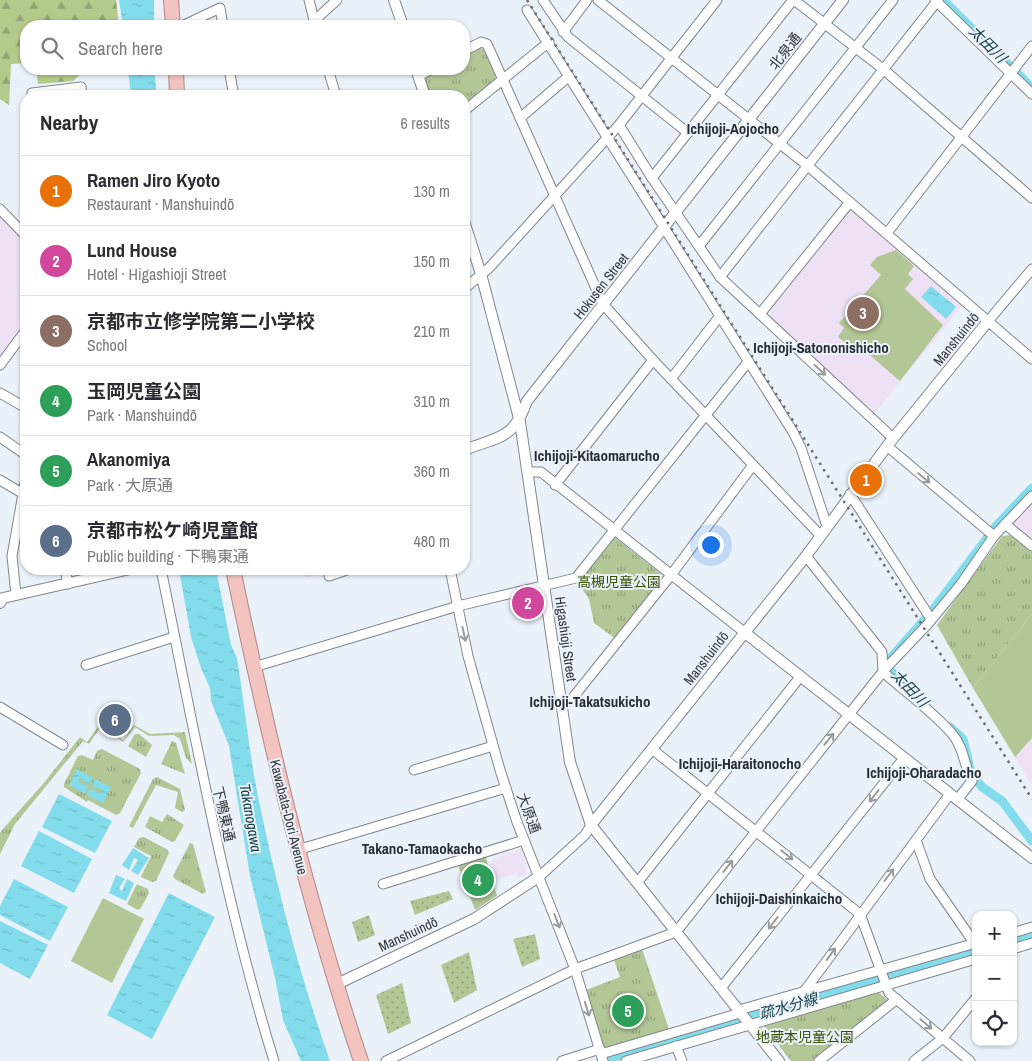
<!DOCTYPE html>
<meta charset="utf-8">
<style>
:root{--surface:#fff;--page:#f2f2f3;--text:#2b2b33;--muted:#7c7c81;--line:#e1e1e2;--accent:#111827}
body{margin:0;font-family:"Archivo Narrow","Noto Sans JP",sans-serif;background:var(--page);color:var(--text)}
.controls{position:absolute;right:15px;bottom:15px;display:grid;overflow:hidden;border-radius:10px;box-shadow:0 1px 4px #0004}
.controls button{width:45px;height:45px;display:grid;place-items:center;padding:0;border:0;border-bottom:1px solid var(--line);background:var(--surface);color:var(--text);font:25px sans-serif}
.you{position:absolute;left:710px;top:544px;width:18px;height:18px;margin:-12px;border:4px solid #fff;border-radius:50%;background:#1a73e8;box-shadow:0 0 0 8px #1a73e833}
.badge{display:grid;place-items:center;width:32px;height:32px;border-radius:50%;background:var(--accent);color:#fff;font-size:16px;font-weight:700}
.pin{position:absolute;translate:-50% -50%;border:2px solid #fff;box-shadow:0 1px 5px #0006}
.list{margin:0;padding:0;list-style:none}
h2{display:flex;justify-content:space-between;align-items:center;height:65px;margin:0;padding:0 20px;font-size:21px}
h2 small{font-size:16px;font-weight:400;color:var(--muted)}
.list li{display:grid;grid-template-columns:32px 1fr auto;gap:15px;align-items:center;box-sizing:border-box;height:70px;padding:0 20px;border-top:1px solid var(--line)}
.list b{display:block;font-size:19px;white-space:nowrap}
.list p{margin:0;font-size:16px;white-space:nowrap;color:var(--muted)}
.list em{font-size:16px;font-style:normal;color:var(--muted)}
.icon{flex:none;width:28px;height:28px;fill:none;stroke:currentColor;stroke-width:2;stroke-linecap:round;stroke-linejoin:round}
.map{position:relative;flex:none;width:1032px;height:1061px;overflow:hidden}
.search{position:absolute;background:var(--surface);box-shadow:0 1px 4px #0004;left:20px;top:20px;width:450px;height:55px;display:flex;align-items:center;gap:12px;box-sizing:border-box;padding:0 18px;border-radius:20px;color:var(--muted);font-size:19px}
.panel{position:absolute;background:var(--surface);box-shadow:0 1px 4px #0004;left:20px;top:90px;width:450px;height:485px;border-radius:20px}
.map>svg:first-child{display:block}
.education{fill:#eee1f5}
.grass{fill:url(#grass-tufts)}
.forest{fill:url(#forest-firs)}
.garden{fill:url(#garden-dots)}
.pitch{fill:#b3c695}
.water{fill:url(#water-ripples)}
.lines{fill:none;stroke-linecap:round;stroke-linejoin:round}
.stream{stroke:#82dcec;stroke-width:2.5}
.canal{stroke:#82dcec;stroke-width:9}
.minor-casing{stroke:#80868d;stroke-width:11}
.tertiary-casing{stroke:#80868d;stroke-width:12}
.trunk-casing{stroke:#ae8886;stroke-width:16}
.minor{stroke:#fff;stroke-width:9}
.tertiary{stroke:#fff;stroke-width:10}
.trunk{stroke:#f3c4bf;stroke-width:14}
.rail{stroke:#686c71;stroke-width:2.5;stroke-dasharray:2.5 5;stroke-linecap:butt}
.oneway{stroke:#999a9c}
.labels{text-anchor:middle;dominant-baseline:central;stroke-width:4;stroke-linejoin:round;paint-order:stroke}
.street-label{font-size:14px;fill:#333539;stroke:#eaf1f9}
.park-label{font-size:14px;fill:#3b4f07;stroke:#eaf1f9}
.water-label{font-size:15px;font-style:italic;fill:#133e45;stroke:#eaf1f9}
.neighbourhood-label{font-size:15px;font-weight:bold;fill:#272c32;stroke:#eaf1f9}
</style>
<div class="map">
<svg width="1032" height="1061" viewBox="0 0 1032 1061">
<defs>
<pattern id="grass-tufts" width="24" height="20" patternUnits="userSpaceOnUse" patternTransform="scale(1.25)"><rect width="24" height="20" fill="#b3c695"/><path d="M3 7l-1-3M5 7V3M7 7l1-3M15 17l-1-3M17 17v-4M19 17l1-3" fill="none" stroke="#92a27b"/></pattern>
<pattern id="forest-firs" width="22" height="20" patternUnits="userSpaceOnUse" patternTransform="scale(1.25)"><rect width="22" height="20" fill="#b2ca8a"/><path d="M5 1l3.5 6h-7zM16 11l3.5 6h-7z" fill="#91a572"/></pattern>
<pattern id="garden-dots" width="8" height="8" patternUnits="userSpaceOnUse" patternTransform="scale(1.25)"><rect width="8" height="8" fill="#b3c695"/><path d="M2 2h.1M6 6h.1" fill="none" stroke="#92a27b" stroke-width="1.8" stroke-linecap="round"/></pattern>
<pattern id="water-ripples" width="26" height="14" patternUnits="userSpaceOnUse" patternTransform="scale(1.25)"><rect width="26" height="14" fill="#82dcec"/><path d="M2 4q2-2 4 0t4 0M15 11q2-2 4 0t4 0" fill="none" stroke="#71bdcb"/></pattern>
</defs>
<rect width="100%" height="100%" fill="#eaf1f9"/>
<g class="education">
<path d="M0,212L26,245V322L0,359Z"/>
<path d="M848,212H853L962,306L873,415L770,316L771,311Z"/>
<path d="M1032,502V543L1012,524Z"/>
<path d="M301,569H336L306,578Z"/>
<path d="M1032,738V786L1015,757Z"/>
<path d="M522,848L527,875L518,878L517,873L498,879L491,864L494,858Z"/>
</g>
<g class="grass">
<path d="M478,47L483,49L496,76L494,83L464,107V96H430L424,80C432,66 450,69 464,69V55Z"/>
<path d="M1011,535L1032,552V614L973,688L937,625L1002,536Z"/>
<path d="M614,537L661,574L662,580L616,639L594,623L589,599L578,583Z"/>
<path d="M100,724L123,740L134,725L150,734L185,732L192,764L186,758L180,739L174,735L149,736L135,727L123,742L101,727L89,744L83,741L15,824L0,854V833L2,830L43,784L80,737L87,742Z"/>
<path d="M135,734H139L152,745L146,757L128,746Z"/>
<path d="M172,741L176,743L185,774L161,764Z"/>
<path d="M102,749L140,769L141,773L120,813L116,815L88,800L87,802L64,787V784L78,756L82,755L93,760L97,751Z"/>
<path d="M157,777L180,789L185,810L182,812L175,808L178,792L156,785L133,828L129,826L153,779Z"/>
<path d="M167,814L184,825L175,841L172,842L145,827L150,816L162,822Z"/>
<path d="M144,837L168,850L169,853L156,881L152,882L141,877L151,856L134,847L139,838Z"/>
<path d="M190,843L193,844L206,892L203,894L175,879L173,876Z"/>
<path d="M485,855L497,896L475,910L458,865Z"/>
<path d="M137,884L148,889L149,893L141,908L138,910L127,904Z"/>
<path d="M642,949L670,1032L605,1050L586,990L620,977L614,960Z"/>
<path d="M878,992L889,1001L812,1061H791L763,1025Z"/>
</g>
<g class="forest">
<path d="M0,0H116L119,26H26V63L11,64L9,105L0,99Z"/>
<path d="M36,69H86L73,81L38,84Z"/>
</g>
<g class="garden">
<path d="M449,891L453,899L415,915L410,901Z"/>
<path d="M369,915L375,935L358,942L352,922Z"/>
<path d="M535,934L540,959L522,967L513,939Z"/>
<path d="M469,952L477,990L454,1003L441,965Z"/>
<path d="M402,983L411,1023L388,1034L376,995Z"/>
</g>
<g class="pitch">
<path d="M896,250L914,266L908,274L913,279L905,289L943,325L900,381L859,346L854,350L838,337L844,328L839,323L881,275L870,265L877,257Z"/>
<path d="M1032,614V738L1015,757L973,688Z"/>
<path d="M103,898L144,919L112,983L71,961Z"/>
</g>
<g class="water">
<path d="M119,0H154V26H123Z"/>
<path d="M128,69H154L157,96H131Z"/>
<path d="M931,286L956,307L946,319L921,297Z"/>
<path d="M179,569H216L231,645L237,658C245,706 249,754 259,801C277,889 300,976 330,1061H301L283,1020L275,978L250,876L229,746L211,701L210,688L201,668L191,637Z"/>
<path d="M77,769L93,778L89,785L80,778L78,782L88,786L85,794L69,785Z"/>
<path d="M95,779L111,787L103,803L87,795L91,788L100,794L102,790L92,786Z"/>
<path d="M59,794L112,821L95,853L42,827Z"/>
<path d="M39,831L92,859L74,893L21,866Z"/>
<path d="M133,848L149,858L138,875L131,871L138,860L134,858L129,870L122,865Z"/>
<path d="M116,875L125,879L119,888L122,891L127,879L134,883L126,901L109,893Z"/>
<path d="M14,879L68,907L50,941L0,915V906Z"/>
<path d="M169,893L215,917L152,1039L107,1015Z"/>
<path d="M0,921L48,945L30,979L0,963Z"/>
</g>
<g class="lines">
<path class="stream" d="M945,2L947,0"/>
<g class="canal">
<path d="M943,0L1032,88"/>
<path d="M921,699L890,670L889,660L933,610L997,525L1032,488"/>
<path d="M950,727L963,739L971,773L982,787L1002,801L1032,841"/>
<path d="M1013,941L1032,935"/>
<path d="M601,1061L976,951"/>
</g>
<defs>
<g id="minor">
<path d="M309,0L315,24"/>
<path d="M543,0L568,37L688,133"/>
<path d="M598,0L808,166L1032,359"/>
<path d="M794,0L883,69L1032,198"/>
<path d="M935,0L1032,94"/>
<path d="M527,10L793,432L801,448L827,526"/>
<path d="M314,21L337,0"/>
<path d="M182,26L220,8L223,26"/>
<path d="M563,32L587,0"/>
<path d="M464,51L481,42L487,44L603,304L653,360L820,535"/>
<path d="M229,69L234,96"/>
<path d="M328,69L336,96"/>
<path d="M418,76L432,69"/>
<path d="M33,96L32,93L81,87L82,96"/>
<path d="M464,111L549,42"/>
<path d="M520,118L568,77"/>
<path d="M619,125L652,178L720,277L893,438"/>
<path d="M652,178L793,0"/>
<path d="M0,209L26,236"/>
<path d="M887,233L1032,46"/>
<path d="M699,246L893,0"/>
<path d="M720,277L938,0"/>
<path d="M464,289L489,268L619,125L717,0"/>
<path d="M760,314L850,202"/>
<path d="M989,320L1032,269"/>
<path d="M0,365L26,330"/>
<path d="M671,379L719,317"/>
<path d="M0,393L26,408"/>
<path d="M0,437L26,455"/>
<path d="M887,446L994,536L1032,496"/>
<path d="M529,472H541L744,632"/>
<path d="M0,480L22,493"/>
<path d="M555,485L653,360"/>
<path d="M850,494L931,619"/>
<path d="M1005,524L1032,546"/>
<path d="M806,556L882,652L883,672C904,691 935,713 953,735C964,748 964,766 972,781L957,800"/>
<path d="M65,569L68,584"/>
<path d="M161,569C195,734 224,899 274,1061"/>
<path d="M450,569L468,656L500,770L517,822L575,969L603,1061"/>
<path d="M329,576L350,569"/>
<path d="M16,595L12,556L26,477"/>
<path d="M86,665L174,637"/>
<path d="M254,667L458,606L576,578L748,362"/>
<path d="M562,704L571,700L671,575L753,465"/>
<path d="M0,707L63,745"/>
<path d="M653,750L860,914L889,993L970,1061"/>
<path d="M414,770L493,746"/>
<path d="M916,840L930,879L975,944"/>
<path d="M297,850L506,788"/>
<path d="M540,876L585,835L591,825"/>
<path d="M637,883L800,677"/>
<path d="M383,884L524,840"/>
<path d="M1013,933L1032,927"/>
<path d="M1013,949L1032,943"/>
<path d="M721,988L904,758"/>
<path d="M803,993L950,794"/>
<path d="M739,1010L976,943"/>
<path d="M676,1046L682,1061"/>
<path d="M601,1054L740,1013"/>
<path d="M386,1061L575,969L676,932L885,669L927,625L961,584L994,536"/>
<path d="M562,1061L600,1049"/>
<path d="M626,1061L976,959"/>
<path d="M819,1061L897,999"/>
<path d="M914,1061L943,1038L976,998"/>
</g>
<g id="tertiary">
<path d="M394,0L403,26"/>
<path d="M416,69L425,96"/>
<path d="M464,221L481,274L520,422L570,762L591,825L779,1061"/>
<path d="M464,450C500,436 513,440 527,401L843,0"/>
<path d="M0,603L3,598L130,569"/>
<path d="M744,632L1032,858"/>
<path d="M591,825L806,556L887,446L989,320"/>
<path d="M335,985L474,919L540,876"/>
</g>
<g id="trunk">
<path d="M171,0L173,26"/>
<path d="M176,69L177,96"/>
<path d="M233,569C268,736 306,898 361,1061"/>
</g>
</defs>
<use href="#minor" class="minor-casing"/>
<use href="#tertiary" class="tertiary-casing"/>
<use href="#trunk" class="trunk-casing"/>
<use href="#minor" class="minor"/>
<use href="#tertiary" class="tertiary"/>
<use href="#trunk" class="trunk"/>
<path class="rail" d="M527,0L1032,799"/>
</g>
<defs><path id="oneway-shaft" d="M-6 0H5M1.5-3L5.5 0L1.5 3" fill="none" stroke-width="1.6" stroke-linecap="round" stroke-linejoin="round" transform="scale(1.25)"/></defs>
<g class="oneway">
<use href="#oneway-shaft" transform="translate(820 370) rotate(43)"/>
<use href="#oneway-shaft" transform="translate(924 478) rotate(40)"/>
<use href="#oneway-shaft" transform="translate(464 634) rotate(78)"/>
<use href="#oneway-shaft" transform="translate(829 739) rotate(-51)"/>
<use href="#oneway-shaft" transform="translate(874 796) rotate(128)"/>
<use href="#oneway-shaft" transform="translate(787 855) rotate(39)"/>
<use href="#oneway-shaft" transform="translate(728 866) rotate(-51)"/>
<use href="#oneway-shaft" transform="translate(889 875) rotate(-53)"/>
<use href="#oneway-shaft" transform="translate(557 921) rotate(69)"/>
<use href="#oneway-shaft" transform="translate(773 923) rotate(128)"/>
<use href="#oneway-shaft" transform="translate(831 954) rotate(-54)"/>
<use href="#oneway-shaft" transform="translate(587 1009) rotate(73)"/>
<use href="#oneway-shaft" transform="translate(926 1024) rotate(40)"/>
</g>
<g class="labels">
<g class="street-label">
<text transform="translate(785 51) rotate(-52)">北泉通</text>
<text transform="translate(601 286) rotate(-52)">Hokusen Street</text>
<text transform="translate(956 339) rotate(-51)">Manshuindō</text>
<text transform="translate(566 639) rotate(82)">Higashioji Street</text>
<text transform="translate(706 658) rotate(-52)">Manshuindō</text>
<text transform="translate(529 813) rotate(70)">大原通</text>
<text transform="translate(224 814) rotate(77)">下鴨東通</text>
<text transform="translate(289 817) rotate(76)">Kawabata-Dori Avenue</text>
<text transform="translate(408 934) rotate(-25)">Manshuindō</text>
</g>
<g class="park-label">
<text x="619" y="582">高槻児童公園</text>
<text x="805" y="1037">地蔵本児童公園</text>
</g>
<g class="water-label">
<text transform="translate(988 44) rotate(45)">太田川</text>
<text transform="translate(910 688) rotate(46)">太田川</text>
<text transform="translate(251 818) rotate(80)">Takanogawa</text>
<text transform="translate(788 1006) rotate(-16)">疏水分線</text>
</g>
<g class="neighbourhood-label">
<text x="733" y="128">Ichijoji-Aojocho</text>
<text x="821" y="347">Ichijoji-Satononishicho</text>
<text x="597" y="455">Ichijoji-Kitaomarucho</text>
<text x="590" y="701">Ichijoji-Takatsukicho</text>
<text x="740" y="763">Ichijoji-Haraitonocho</text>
<text x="924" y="772">Ichijoji-Oharadacho</text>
<text x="422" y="848">Takano-Tamaokacho</text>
<text x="779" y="898">Ichijoji-Daishinkaicho</text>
</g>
</g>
</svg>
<div class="controls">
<button>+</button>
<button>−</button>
<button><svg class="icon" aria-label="locate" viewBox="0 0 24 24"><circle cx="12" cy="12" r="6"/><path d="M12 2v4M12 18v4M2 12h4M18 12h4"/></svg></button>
</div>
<div class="you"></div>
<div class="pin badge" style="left:866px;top:480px;background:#e8710a">1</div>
<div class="pin badge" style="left:528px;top:603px;background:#d1479c">2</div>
<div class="pin badge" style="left:863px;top:313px;background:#8d6e63">3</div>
<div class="pin badge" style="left:478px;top:880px;background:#2e9e5b">4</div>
<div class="pin badge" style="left:628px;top:1011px;background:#2e9e5b">5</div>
<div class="pin badge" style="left:115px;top:720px;background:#5c6f8a">6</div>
<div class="search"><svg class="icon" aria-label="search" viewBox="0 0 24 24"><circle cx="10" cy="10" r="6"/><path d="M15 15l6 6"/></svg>Search here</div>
<section class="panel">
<h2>Nearby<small>6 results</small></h2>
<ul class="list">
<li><span class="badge" style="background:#e8710a">1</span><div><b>Ramen Jiro Kyoto</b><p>Restaurant · Manshuindō</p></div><em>130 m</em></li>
<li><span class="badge" style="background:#d1479c">2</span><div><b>Lund House</b><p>Hotel · Higashioji Street</p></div><em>150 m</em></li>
<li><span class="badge" style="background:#8d6e63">3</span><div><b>京都市立修学院第二小学校</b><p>School</p></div><em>210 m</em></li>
<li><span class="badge" style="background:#2e9e5b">4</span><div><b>玉岡児童公園</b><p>Park · Manshuindō</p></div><em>310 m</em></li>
<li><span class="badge" style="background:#2e9e5b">5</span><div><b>Akanomiya</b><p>Park · 大原通</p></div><em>360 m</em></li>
<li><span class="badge" style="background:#5c6f8a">6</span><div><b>京都市松ケ崎児童館</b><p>Public building · 下鴨東通</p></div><em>480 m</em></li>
</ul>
</section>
</div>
